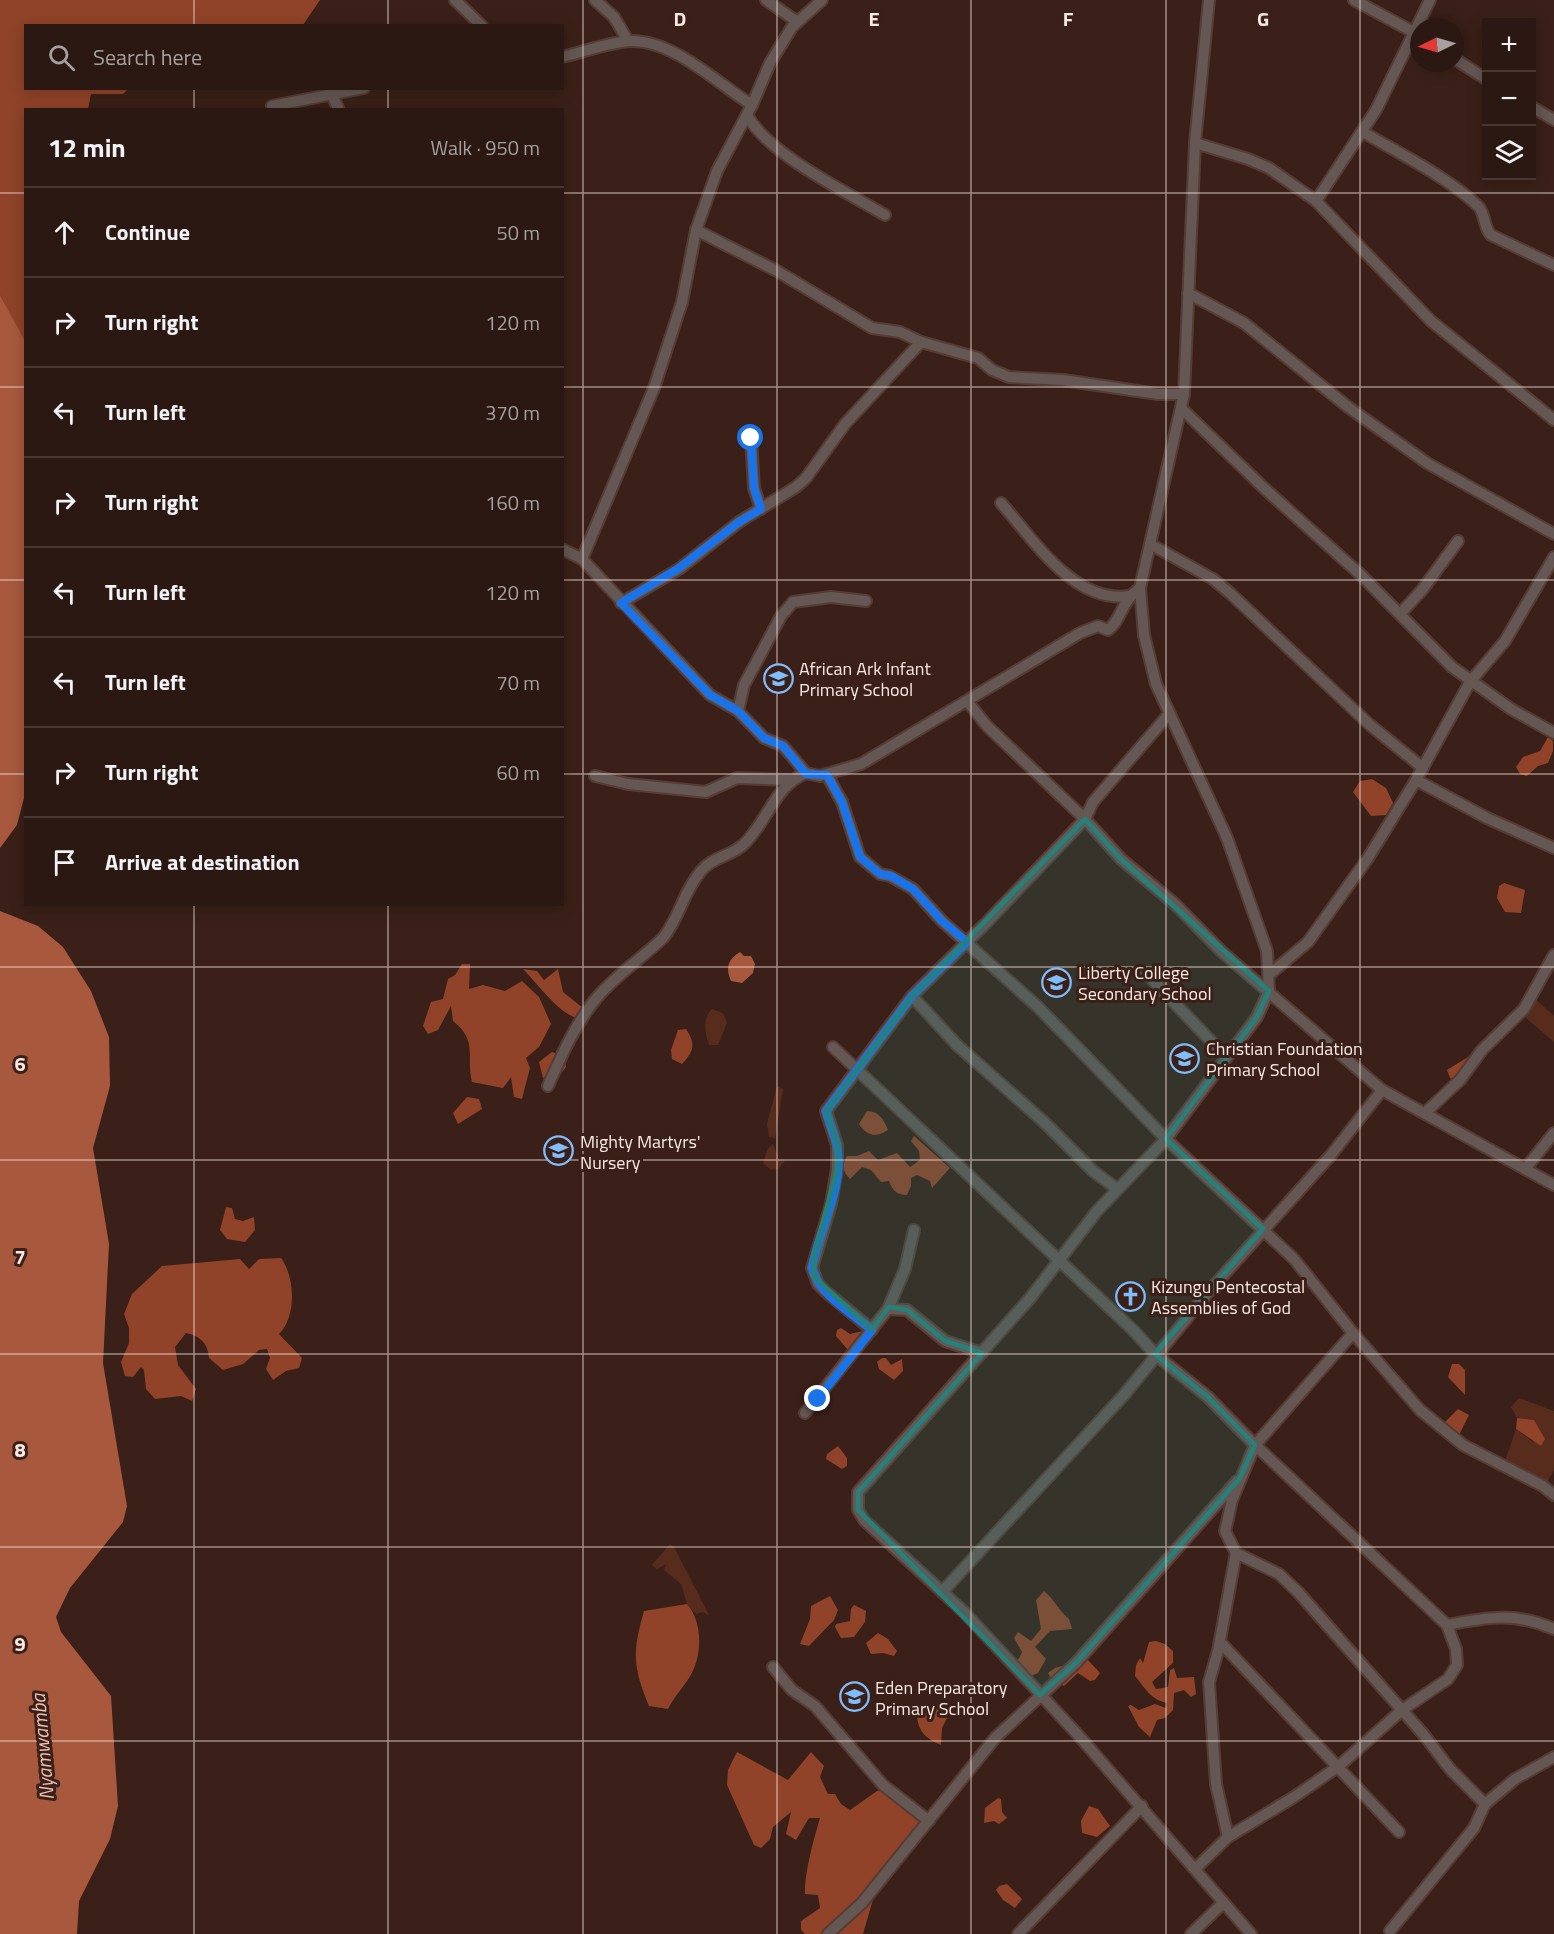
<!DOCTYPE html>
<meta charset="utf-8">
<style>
:root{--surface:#2c1812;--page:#34211b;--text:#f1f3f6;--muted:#a6a09f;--line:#483732}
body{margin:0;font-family:"Titillium Web",sans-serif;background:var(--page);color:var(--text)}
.controls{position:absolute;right:18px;top:18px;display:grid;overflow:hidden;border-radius:0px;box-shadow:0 3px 15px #0003}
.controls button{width:54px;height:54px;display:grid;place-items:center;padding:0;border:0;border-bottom:2px solid var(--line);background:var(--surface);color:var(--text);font:30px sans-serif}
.compass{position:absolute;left:1410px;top:18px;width:54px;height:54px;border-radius:50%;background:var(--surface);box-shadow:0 3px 15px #0003;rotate:265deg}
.stop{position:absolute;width:18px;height:18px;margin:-14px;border:4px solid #1a73e8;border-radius:50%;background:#fff}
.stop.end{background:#1a73e8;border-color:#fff;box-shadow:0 2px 6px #0008}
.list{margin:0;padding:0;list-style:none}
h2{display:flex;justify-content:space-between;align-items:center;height:78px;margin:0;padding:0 24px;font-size:26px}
h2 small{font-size:20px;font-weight:400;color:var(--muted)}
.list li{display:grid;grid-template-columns:39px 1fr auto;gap:18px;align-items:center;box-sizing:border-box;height:90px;padding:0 24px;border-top:2px solid var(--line)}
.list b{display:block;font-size:22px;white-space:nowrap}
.list em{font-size:20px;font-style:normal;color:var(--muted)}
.icon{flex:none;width:33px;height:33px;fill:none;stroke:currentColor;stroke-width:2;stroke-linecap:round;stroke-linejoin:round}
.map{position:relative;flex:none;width:1554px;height:1934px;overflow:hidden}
.search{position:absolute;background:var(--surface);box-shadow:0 3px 15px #0003;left:24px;top:24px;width:540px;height:66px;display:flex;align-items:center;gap:15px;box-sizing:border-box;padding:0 21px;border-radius:0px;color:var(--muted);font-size:22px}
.panel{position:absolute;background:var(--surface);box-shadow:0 3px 15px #0003;left:24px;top:108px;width:540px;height:798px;border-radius:0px}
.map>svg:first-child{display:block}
.green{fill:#572c1d}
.forest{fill:#904328}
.water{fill:#a8593d}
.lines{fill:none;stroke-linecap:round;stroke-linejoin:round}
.minor-casing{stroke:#553c34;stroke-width:14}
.minor{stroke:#655753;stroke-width:10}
.route{stroke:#1a73e8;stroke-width:8}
.marked{fill:#26817a;fill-opacity:0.2;stroke:#26817a;stroke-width:4.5;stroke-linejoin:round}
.grid{fill:none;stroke:#fae8e2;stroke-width:1.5;stroke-opacity:0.55}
.labels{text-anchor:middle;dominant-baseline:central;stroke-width:6;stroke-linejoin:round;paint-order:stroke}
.poi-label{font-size:18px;fill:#fae8e2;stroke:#3a2018;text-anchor:start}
.water-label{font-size:20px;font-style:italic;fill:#f0c2b3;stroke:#3a2018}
.grid-label{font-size:20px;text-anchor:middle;font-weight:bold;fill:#fae8e2;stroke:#3a2018;stroke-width:6;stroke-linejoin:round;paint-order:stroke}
</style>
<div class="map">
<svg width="1554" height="1934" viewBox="0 0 1554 1934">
<rect width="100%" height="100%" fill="#3a2018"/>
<g class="green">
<path d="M1532,996L1554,1016V1042L1526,1018Z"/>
<path d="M712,1009L723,1013L727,1023L718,1045H709C705,1033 702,1018 712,1009Z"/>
<path d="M777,1086L783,1089L775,1138L769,1137L767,1124Z"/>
<path d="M773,1144L779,1160L785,1161L778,1169L771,1170L763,1163L767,1150Z"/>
<path d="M1519,1398L1554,1411V1470L1546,1484L1505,1461L1516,1429L1533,1442L1534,1420L1517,1418L1511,1407Z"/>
<path d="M670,1544L674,1547L709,1615L703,1612L696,1614L687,1604L681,1584L664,1570L666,1564L657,1569L652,1565Z"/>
</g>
<g class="forest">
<path d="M0,0H320L303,25L26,26V88L128,89L123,94H91L88,109L26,110L25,343L0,295Z"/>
<path d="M1548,737L1553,741V751L1548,763L1538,766L1527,776L1520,774L1516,767L1523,757L1540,751Z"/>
<path d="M1372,779L1386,788L1393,803L1386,815L1371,816L1353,792L1360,781Z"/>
<path d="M1504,883L1525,890L1521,913L1505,912L1497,898L1499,886Z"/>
<path d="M462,964H470L469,989L483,985L505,991L522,981L539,997L551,1024L539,1047L526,1058L530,1068L522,1099L514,1097L511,1077L503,1088L472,1082C466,1055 478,1041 453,1021L451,1006L438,1030L428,1034L423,1026L431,1002L443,999L448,979L455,975Z"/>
<path d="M523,969L537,971L544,980L558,969L563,992L583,1008L582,1018C563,1020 537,983 523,969Z"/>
<path d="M686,1029C696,1044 694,1051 682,1064L672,1059L671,1050L678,1030Z"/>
<path d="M552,1052L564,1056L566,1067L554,1082L543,1078L539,1062Z"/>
<path d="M1468,1057H1472L1454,1080L1450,1078L1447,1070Z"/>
<path d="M467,1097L479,1099L482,1109L458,1124L453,1113Z"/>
<path d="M867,1111C879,1111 884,1120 888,1130C877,1138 866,1136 859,1124Z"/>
<path d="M914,1136L950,1168L932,1188L930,1181L917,1175L911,1178V1186L907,1195C897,1195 892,1190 889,1181L881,1182L871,1170L862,1167L850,1179C842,1171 842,1165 847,1156H857L869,1151L878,1160L897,1153L910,1167L920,1160L919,1151L911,1141Z"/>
<path d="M226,1207L232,1208L235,1219L243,1221L254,1217L255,1230L245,1242L227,1239L220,1230Z"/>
<path d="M281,1258C295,1277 297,1316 279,1334L302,1358L299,1368L286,1371L273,1380L266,1369L270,1358L267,1349L259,1350L243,1364L223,1370L209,1358C208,1343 200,1336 186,1333L175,1347L178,1365L196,1389L192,1401L181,1396L155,1399L146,1389L144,1370L141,1367L133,1377L125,1376L121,1362L129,1343V1328L124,1314L132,1294L162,1266L240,1259L249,1269L259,1259Z"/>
<path d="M841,1328L850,1334L863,1331L856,1347L848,1350L836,1336L837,1330Z"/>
<path d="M882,1358H886L891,1365L902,1359L903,1371L894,1380L879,1369L877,1362Z"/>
<path d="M1452,1364H1459L1465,1370V1395L1448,1377Z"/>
<path d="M1458,1409L1469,1415L1459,1435L1441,1421L1445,1422Z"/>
<path d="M1517,1418L1534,1420L1545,1439L1541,1446L1516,1429Z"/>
<path d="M838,1446L847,1458V1466L842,1469L826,1459L827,1454Z"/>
<path d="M1044,1591C1055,1600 1059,1611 1069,1619L1072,1629L1050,1631L1035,1647L1046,1659L1038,1673L1029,1677L1017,1662L1022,1652L1014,1638L1018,1632L1031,1641L1041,1629L1036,1600Z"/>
<path d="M830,1596L838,1610L834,1620L809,1646L800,1644L810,1619L811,1606Z"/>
<path d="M687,1604C703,1622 703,1657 689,1678C682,1689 674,1697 668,1709L649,1706C633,1667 632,1652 644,1611Z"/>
<path d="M854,1605L866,1611L865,1622L854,1637L841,1638L835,1627L836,1624L850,1621L851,1609Z"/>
<path d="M878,1633L888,1639L897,1651L894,1656L883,1653L871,1654L866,1643Z"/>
<path d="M1156,1641L1165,1644L1173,1651V1663L1152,1682L1156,1689L1168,1687L1170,1670L1174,1668L1177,1678L1194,1677L1196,1694L1191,1697L1184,1690L1174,1693L1173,1710L1165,1718L1157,1720L1150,1737L1139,1727L1128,1706L1131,1705L1139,1710L1155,1704L1166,1708L1167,1703C1150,1699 1146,1689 1135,1676L1136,1665L1140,1658L1143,1663L1149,1642Z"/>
<path d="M1087,1659L1100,1673L1095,1680L1090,1681L1078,1673L1064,1686L1051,1679L1048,1673L1055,1668Z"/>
<path d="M946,1705L950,1712L942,1728L941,1745C927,1739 918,1732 917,1716Z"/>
<path d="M737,1752L788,1780L811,1752L824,1766L820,1777L828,1794H835L841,1804L850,1810L877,1791L885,1789L929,1821L926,1833L874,1896L863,1934H805L801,1930V1921L820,1908L818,1895L805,1894C804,1875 814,1838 820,1818H809L796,1840L786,1834L791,1812L773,1827L770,1839L761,1848L754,1845L727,1785L728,1770Z"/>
<path d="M998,1798L1001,1799L1002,1812L1007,1818L999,1824L994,1821L984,1823L985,1808Z"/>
<path d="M1089,1806L1098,1809L1110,1826L1097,1837L1082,1833L1081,1821Z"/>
<path d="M1007,1884L1022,1899L1015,1908L1003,1900L996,1890L999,1886Z"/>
</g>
<g class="water">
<path d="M0,295L26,343L25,794L17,825L0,848Z"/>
<path d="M0,911L38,926L63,947L91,991L109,1037L110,1086L93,1148L109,1244L103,1363L127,1506L123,1522L70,1588L56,1617L61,1632L111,1696L118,1806L110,1839L79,1901L77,1934H0Z"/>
<path d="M740,952L744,956H751L755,964L753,973L742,983L731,981C725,968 728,959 740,952Z"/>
</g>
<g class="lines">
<defs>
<g id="minor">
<path d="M455,0L482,26"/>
<path d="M595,0L614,17L628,41"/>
<path d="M766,0L796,21"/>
<path d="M1209,0L1195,143L1184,394L1140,588L1144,635L1156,684L1227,838L1267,951L1269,991L1257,1017L1166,1139L1097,1211L1031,1297L858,1492V1510L864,1520L964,1612L1079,1736L1251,1934"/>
<path d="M1354,0L1419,35"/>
<path d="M562,57C584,52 609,42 631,41C673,40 717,83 752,105"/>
<path d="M1455,59L1486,79"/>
<path d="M331,93L339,110"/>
<path d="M272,106L364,88"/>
<path d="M1532,107L1554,120"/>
<path d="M747,115C769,155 845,191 885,215"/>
<path d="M1363,132C1398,153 1449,178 1478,206C1486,214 1483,227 1491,235L1554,265"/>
<path d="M1195,143L1248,159L1269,168L1316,201L1431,321L1554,420"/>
<path d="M1316,201L1376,110L1430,0"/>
<path d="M696,230L777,271L872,328L900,332L921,342L978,358L992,370L1009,377L1063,380L1158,394H1184"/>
<path d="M1188,293L1244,323L1348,407L1427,463L1554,534"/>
<path d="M1181,408L1265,489L1361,575L1452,667L1511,709L1554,733"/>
<path d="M751,438L754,488L761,509"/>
<path d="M1001,503C1034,540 1074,604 1129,596"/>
<path d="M1150,544L1213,579L1231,594L1370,725L1423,768"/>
<path d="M562,549L582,559L710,695L738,711L764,738L783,746L806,773L820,776L861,764L1080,633L1098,626L1108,630C1121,621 1121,601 1140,588"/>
<path d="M582,559L654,388L682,302L696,230L717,171L752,105L770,63L792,27L822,0"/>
<path d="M621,603L679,569L739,522L796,487L806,478L845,424L921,342"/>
<path d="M1400,614L1422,590L1458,541"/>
<path d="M967,701L987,726L1085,819L1121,859L1175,904L1221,951L1382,1090L1554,1185"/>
<path d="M738,711L744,685L757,661L781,616L793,602L831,597L866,601"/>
<path d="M827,775L842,802L860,857L880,874L890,876L913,889L942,921L1038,1007L1166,1139L1294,1259L1353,1333L1420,1410L1463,1445L1543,1486L1554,1495"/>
<path d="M595,776L628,784L706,792L737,778L791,780"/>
<path d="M1416,780L1487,818L1554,848"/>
<path d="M1146,973L1226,1057"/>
<path d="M1270,974L1308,942L1368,858L1416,780L1470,682L1505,641L1554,557"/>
<path d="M912,996L957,1045L1044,1122L1093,1171L1117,1189"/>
<path d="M833,1047L1133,1330L1155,1354L1208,1397L1255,1445L1447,1625L1456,1649L1457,1665L1448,1679L1402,1710L1339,1766L1294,1797L1228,1837L1196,1868"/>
<path d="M548,1086C562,1054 577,1020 600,994C619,973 643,957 663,938C680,917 683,892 701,871C712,857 732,856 744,844C768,821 774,786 806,773"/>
<path d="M1425,1113L1460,1080L1482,1050L1524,1009L1554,955"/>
<path d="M1525,1169L1554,1133"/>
<path d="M888,1309L907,1310L945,1341L982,1353"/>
<path d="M872,1330L825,1291L818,1284L812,1268L831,1204L837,1169V1145L826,1111L912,996L985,924L1085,819L1093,802L1169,714"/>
<path d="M1353,1333L1255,1445L1232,1500L1228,1518L1225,1531L1236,1553L1279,1574L1298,1592L1424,1735L1450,1769L1485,1804"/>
<path d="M805,1413L888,1309L905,1269L914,1230"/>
<path d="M942,1592L1123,1396L1211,1289L1331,1155L1382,1090"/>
<path d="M1447,1625C1487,1617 1516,1612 1554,1629"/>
<path d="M1220,1642L1399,1832"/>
<path d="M773,1667L792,1690L815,1706L883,1785L929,1821"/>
<path d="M1228,1837L1216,1784L1209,1682L1218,1651L1236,1553"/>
<path d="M1390,1931L1474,1828L1485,1804L1515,1779L1554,1757"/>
<path d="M828,1934L862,1903L995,1738L1076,1663L1237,1481"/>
<path d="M1018,1934L1142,1806"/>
<path d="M1191,1934L1223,1903"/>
</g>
</defs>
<use href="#minor" class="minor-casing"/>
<use href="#minor" class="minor"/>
</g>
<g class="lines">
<path class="route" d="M751,438L754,488L761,509L739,522L679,568L621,603L710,695L738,711L764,738L783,746L806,774L827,775L842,802L860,857L880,874L891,876L913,889L942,921L967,942L912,996L826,1111C829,1123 834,1134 837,1146C846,1188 818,1228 812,1268C819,1295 851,1313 872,1330L818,1399"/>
</g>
<path class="marked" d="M1085,819L1121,859L1269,991L1257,1017L1166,1139L1263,1229L1155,1354L1208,1397L1255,1445L1240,1478L1076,1663L1040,1695L858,1510V1492L982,1353L945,1341L907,1310L889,1307L872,1330L814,1277L813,1259L837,1169V1145L826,1111L912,996Z"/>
<path class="grid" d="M194,0V26M388,0V26M583,0V1934M777,0V1934M971,0V1934M1166,0V1934M1360,0V1934M194,88V110M388,88V110M0,193H26M562,193H1554M0,387H26M562,387H1554M0,580H26M562,580H1554M0,774H26M562,774H1554M194,904V1934M388,904V1934M0,967H1554M0,1160H1554M0,1354H1554M0,1547H1554M0,1741H1554"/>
<defs>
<symbol id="school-ring" viewBox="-11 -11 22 22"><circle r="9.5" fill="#3a2018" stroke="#80bdfa" stroke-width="1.5"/><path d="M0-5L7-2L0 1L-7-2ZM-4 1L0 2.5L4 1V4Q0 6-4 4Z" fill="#80bdfa"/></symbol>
<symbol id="university-ring" viewBox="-11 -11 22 22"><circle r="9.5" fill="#3a2018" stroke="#80bdfa" stroke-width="1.5"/><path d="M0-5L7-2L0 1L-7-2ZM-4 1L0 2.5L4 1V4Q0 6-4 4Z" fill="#80bdfa"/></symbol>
<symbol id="church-ring" viewBox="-11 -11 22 22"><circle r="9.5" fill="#3a2018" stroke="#80bdfa" stroke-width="1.5"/><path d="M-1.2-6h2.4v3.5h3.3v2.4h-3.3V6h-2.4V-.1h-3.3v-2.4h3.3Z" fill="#80bdfa"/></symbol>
</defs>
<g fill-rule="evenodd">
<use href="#school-ring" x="762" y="662" width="33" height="33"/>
<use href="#university-ring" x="1040" y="966" width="33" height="33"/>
<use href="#school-ring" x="1168" y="1042" width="33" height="33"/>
<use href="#school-ring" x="542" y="1134" width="33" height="33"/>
<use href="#church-ring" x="1114" y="1280" width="33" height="33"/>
<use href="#school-ring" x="838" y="1680" width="33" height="33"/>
</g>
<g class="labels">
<g class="poi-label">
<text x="799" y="668">African Ark Infant<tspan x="799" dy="21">Primary School</tspan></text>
<text x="1078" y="972">Liberty College<tspan x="1078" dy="21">Secondary School</tspan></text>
<text x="1206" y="1048">Christian Foundation<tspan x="1206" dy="21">Primary School</tspan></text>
<text x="580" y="1141">Mighty Martyrs'<tspan x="580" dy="21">Nursery</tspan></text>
<text x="1151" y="1286">Kizungu Pentecostal<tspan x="1151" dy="21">Assemblies of God</tspan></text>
<text x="875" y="1687">Eden Preparatory<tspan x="875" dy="21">Primary School</tspan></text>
</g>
<g class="water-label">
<text transform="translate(42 1747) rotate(-95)">Nyamwamba</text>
</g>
</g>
<g class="grid-label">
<text x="680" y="26">D</text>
<text x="874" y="26">E</text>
<text x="1068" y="26">F</text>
<text x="1263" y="26">G</text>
<text x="20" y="1071">6</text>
<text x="20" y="1264">7</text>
<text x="20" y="1457">8</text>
<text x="20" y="1651">9</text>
</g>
</svg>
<div class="controls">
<button>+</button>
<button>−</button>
<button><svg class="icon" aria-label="layers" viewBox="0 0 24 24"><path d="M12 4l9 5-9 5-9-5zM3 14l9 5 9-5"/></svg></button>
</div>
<svg class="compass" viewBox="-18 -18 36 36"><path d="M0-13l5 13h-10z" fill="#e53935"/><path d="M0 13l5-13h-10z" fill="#a6a09f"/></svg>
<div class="stop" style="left:751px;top:438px"></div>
<div class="stop end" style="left:818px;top:1399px"></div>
<div class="search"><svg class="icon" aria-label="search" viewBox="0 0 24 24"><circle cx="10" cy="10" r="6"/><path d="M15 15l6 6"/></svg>Search here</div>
<section class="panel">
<h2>12 min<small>Walk · 950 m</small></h2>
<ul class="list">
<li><svg class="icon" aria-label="ahead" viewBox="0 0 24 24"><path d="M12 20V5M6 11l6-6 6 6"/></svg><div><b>Continue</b></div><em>50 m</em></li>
<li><svg class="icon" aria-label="right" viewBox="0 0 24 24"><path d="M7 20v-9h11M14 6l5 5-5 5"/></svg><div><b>Turn right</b></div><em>120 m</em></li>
<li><svg class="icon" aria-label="left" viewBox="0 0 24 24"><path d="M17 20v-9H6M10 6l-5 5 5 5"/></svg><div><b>Turn left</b></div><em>370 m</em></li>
<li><svg class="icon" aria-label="right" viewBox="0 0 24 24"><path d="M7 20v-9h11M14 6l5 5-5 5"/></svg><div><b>Turn right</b></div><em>160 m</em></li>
<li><svg class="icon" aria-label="left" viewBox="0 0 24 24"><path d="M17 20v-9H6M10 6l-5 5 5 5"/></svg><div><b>Turn left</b></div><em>120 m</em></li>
<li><svg class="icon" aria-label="left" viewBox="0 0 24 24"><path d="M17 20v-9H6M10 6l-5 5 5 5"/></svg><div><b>Turn left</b></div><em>70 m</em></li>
<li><svg class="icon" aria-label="right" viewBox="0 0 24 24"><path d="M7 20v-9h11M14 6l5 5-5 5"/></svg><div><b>Turn right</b></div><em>60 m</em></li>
<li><svg class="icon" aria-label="arrive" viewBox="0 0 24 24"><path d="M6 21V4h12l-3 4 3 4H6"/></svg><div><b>Arrive at destination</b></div></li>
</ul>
</section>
</div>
